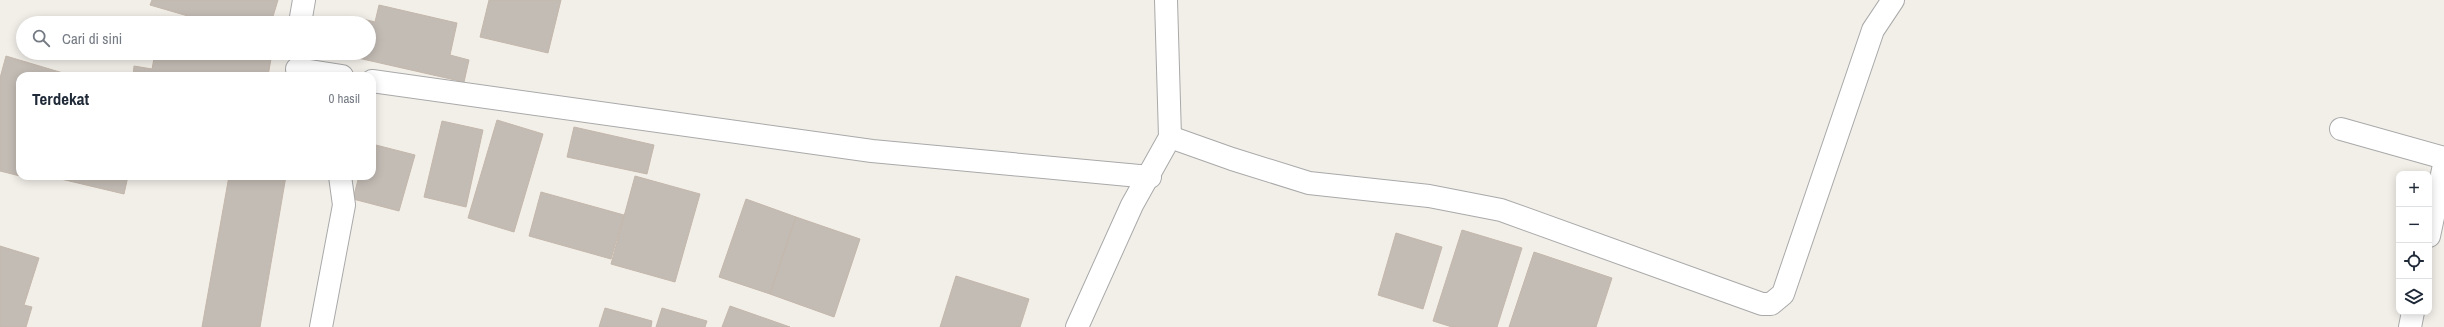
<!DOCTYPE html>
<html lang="id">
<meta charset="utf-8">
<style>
:root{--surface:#fff;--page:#f2f2f3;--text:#1f2937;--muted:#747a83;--line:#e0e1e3}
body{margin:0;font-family:"Archivo Narrow",sans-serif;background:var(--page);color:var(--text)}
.controls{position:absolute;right:12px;bottom:12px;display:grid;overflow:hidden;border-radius:8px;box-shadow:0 2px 10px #0003}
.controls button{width:36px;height:36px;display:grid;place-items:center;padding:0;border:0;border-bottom:1px solid var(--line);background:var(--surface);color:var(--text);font:20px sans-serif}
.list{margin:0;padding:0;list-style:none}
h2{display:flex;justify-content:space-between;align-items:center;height:52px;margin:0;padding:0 16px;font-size:17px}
h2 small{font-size:13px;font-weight:400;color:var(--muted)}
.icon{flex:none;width:22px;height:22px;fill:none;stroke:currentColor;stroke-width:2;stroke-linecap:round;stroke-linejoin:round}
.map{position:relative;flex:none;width:2444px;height:327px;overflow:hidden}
.search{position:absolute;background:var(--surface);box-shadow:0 2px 10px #0003;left:16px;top:16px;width:360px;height:44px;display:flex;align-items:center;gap:10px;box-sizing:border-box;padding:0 14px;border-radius:22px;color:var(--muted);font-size:15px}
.panel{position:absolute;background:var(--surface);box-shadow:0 2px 10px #0003;left:16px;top:72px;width:360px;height:108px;border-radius:12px}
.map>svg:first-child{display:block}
.building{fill:#c3bcb5;stroke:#c4b7ab}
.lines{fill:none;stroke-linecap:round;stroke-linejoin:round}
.street-casing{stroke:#a9a9a9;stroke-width:24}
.street{stroke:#fff;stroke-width:22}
</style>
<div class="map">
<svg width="2444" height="327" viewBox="0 0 2444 327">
<rect width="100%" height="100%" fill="#f2efe9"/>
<g class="building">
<path d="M152,0H278L271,23H212L150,5Z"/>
<path d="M489,0H561L548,53L480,37Z"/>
<path d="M379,5L457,23L450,55L469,60L464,82L358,58L360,53H369V23H353L355,17L375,22Z"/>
<path d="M155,53H272L268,76H133L134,66L152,69Z"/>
<path d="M6,56L73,76H20V176L0,171V78Z"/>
<path d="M497,120L543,134L514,232L468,218Z"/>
<path d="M442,121L483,130L466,207L424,197Z"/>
<path d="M574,127L654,145L647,174L567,157Z"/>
<path d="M372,144L415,155L399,211L353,199L359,176H372Z"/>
<path d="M62,176H128L124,194L61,179Z"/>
<path d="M229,176H286L260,327H202Z"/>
<path d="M635,176L700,194L675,282L611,264Z"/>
<path d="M541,192L624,215L611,259L529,236Z"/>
<path d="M746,199L796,217L770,294L719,277Z"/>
<path d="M796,217L860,239L834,317L770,294Z"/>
<path d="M1462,230L1522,248L1497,327H1452L1433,321Z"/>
<path d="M1396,233L1442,247L1423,309L1378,295Z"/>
<path d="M0,246L39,258L24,305L32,307L26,327H0Z"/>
<path d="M1534,252L1612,278L1596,327H1509Z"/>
<path d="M956,276L1029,299L1020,327H940Z"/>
<path d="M730,306L790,327H722Z"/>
<path d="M605,308L652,321L651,327H599Z"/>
<path d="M662,308L707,321L705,327H656Z"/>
</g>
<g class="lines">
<defs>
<g id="street">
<path d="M300,23L304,0"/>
<path d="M297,69L342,76"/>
<path d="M372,81L872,151L1150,177"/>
<path d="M2341,129L2444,158"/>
<path d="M1170,137L1232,159L1309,183L1429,196L1501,210L1762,304H1771L1783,294L1873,30L1893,0"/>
<path d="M2429,236L2444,165"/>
<path d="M321,327L344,205L340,176"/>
<path d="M1077,327L1132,205L1170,137L1166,0"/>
<path d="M2410,327L2413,312"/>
</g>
</defs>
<use href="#street" class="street-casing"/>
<use href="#street" class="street"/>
</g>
</svg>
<div class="controls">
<button>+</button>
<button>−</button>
<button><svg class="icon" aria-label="locate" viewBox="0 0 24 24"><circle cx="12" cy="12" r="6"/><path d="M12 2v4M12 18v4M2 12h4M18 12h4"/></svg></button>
<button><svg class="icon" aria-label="layers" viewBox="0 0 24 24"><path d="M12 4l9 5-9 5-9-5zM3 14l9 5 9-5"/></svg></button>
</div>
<div class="search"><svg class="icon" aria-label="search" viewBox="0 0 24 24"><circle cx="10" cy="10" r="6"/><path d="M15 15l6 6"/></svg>Cari di sini</div>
<section class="panel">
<h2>Terdekat<small>0 hasil</small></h2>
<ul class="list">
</ul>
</section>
</div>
